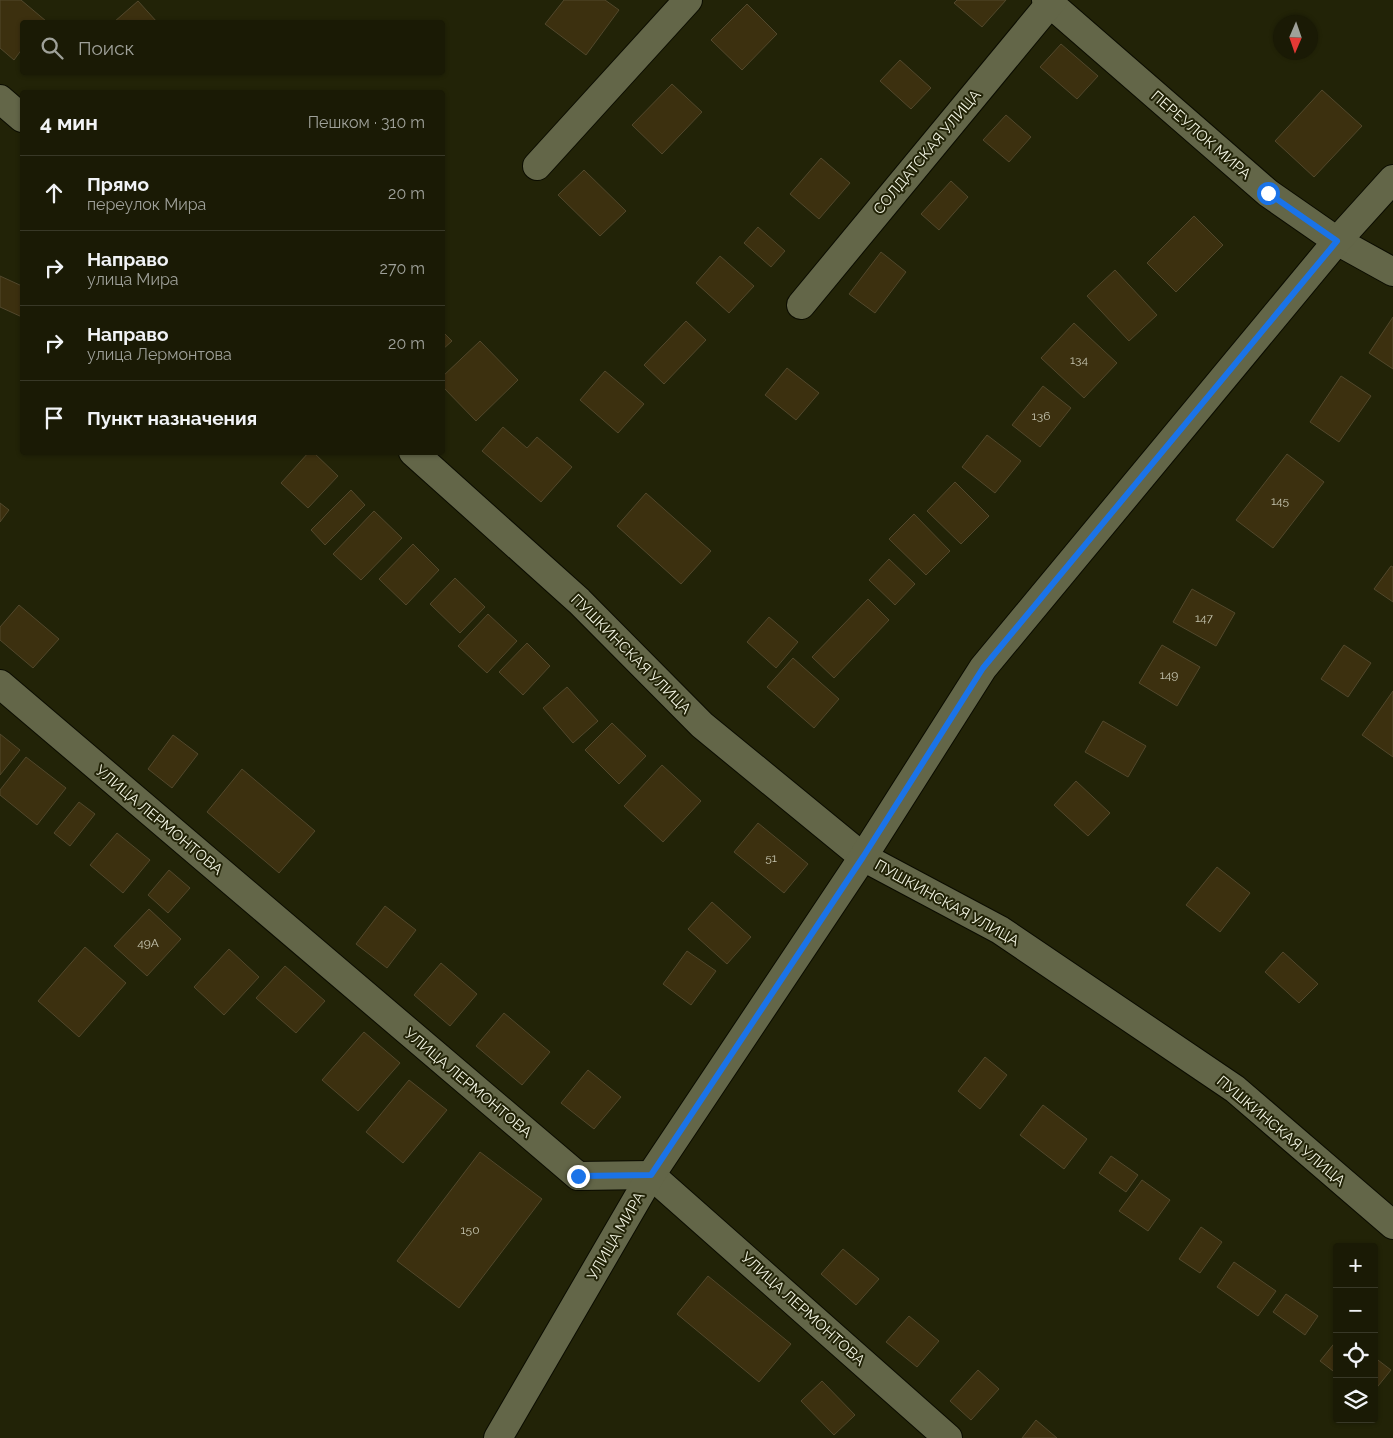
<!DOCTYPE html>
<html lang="ru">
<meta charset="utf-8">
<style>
:root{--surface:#1a1a05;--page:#272713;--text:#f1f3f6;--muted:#9fa19a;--line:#383827}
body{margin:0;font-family:Raleway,sans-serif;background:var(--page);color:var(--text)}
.controls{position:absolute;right:15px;bottom:15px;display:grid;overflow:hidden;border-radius:5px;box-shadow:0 1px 4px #0004}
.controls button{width:45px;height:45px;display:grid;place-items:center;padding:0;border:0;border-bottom:1px solid var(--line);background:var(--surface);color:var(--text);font:25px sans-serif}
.compass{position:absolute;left:1273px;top:15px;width:45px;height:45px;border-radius:50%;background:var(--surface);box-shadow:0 1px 4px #0004;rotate:182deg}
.stop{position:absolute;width:15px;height:15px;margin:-11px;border:4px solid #1a73e8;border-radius:50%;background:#fff}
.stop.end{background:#1a73e8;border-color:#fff;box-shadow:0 1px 5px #0008}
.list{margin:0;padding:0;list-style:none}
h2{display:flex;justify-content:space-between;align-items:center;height:65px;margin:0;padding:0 20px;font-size:21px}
h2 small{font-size:16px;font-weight:400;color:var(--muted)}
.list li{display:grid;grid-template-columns:32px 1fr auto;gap:15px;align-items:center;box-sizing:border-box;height:75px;padding:0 20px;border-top:1px solid var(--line)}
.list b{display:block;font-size:19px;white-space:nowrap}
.list p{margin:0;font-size:16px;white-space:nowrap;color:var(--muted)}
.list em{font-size:16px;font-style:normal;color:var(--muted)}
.icon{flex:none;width:28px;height:28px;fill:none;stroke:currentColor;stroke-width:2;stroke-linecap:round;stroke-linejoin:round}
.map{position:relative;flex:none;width:1393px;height:1438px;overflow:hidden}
.search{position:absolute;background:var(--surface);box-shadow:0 1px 4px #0004;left:20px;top:20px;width:425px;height:55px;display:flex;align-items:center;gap:12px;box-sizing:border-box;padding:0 18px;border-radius:5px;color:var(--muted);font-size:19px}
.panel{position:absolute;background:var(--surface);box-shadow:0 1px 4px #0004;left:20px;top:90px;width:425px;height:365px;border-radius:5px}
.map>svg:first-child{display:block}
.building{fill:#3c300f;stroke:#52482c}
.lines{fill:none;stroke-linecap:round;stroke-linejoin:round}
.minor-casing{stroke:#0b0c00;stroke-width:30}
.minor{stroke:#636648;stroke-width:28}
.route{stroke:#1a73e8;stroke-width:6}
.labels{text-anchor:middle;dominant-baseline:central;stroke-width:4;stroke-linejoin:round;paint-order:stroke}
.number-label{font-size:12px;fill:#c5c4af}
.street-label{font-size:15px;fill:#f3f5e4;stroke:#222307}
</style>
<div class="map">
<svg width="1393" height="1438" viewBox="0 0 1393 1438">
<rect width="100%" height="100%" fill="#222307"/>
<g class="building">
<path d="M0,0H21L46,21L45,22H22V49L14,60L0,48Z"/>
<path d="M564,0H605L619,10L586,55L545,24Z"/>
<path d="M957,0H1006L982,27L954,3Z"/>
<path d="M138,1L157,22H114Z"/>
<path d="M747,4L777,34L742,70L711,40Z"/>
<path d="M1061,44L1098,76L1077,99L1040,67Z"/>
<path d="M900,60L931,88L911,109L880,81Z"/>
<path d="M672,84L702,112L662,154L632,125Z"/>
<path d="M1322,90L1362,126L1314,177L1275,141Z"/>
<path d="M1006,115L1031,137L1009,162L983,140Z"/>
<path d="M821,158L850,183L819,219L790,194Z"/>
<path d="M584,170L626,211L600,236L558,195Z"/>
<path d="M951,181L968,197L939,230L921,214Z"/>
<path d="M1194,216L1223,245L1176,292L1147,263Z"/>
<path d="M758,227L785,251L771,267L744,243Z"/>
<path d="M881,252L906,272L875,313L849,294Z"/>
<path d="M720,256L754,286L729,313L696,283Z"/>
<path d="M1115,270L1157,315L1129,341L1087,296Z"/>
<path d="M0,276L22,286V317L0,307Z"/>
<path d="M1393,317V369L1369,353Z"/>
<path d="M686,321L706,340L664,384L644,365Z"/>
<path d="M1074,323L1117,363L1084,398L1041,358Z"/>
<path d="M442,331L452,341L442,350Z"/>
<path d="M480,341L518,380L476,421L442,386V377Z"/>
<path d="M787,368L819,393L796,420L765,395Z"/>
<path d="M605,371L644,404L618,433L580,400Z"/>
<path d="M1341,376L1371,396L1339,442L1310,422Z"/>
<path d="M1043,386L1071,408L1040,447L1012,425Z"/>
<path d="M503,427L527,448L537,437L572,467L541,502L482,451Z"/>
<path d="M987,435L1021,461L995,493L962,467Z"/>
<path d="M309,452H313L338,476L308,508L281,483Z"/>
<path d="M1287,454L1324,482L1273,548L1236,520Z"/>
<path d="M955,482L989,516L961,544L927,511Z"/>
<path d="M351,490L365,505L325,545L311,530Z"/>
<path d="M646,493L711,551L681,584L617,526Z"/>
<path d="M0,503L9,510L0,522Z"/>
<path d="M374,511L402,538L361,580L333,554Z"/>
<path d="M914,514L950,551L926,575L889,539Z"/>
<path d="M413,544L439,570L406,605L379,579Z"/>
<path d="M889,559L915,584L895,605L869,580Z"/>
<path d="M1391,566L1393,567V602L1374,589Z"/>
<path d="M455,578L485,607L460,633L430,604Z"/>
<path d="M1192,589L1235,613L1216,646L1173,622Z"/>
<path d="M868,599L889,620L834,678L812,657Z"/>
<path d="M19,605L59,639L33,668L0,640V627Z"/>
<path d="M488,614L517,641L487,673L458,646Z"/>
<path d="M769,617L798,642L776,668L747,642Z"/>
<path d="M527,643L550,666L523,695L499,672Z"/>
<path d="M1162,645L1200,667L1177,706L1139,683Z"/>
<path d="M1344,645L1371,663L1348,697L1321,679Z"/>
<path d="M793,658L839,699L814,728L767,687Z"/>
<path d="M567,687L598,721L573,743L543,708Z"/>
<path d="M1393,691V757L1362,735Z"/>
<path d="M1103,721L1146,746L1128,777L1085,752Z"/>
<path d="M612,723L646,756L619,784L585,750Z"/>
<path d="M0,734L20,750L0,775Z"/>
<path d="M173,735L198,754L172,788L148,769Z"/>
<path d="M26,757L66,788L37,825L0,795V790Z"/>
<path d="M662,765L701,801L663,842L624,806Z"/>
<path d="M242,769L315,831L279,873L207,812Z"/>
<path d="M1076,781L1110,813L1088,836L1054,805Z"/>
<path d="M79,802L95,814L70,846L54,833Z"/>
<path d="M758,823L808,864L784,893L734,852Z"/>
<path d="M117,833L150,860L123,893L90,865Z"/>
<path d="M1217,867L1250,893L1220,932L1186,905Z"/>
<path d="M169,870L190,888L168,913L148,895Z"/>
<path d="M712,902L751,937L727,964L688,929Z"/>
<path d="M385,906L416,930L387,968L356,944Z"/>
<path d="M149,909L181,939L147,976L114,946Z"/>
<path d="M85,947L126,983L79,1037L38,1001Z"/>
<path d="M229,949L259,977L224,1015L194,987Z"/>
<path d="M687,951L716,971L691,1005L663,984Z"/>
<path d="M1283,952L1318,984L1299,1003L1265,972Z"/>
<path d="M441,963L477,994L450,1026L414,995Z"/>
<path d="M285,966L325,1001L296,1033L256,998Z"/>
<path d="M504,1013L550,1052L522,1085L476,1046Z"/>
<path d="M364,1032L400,1063L358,1111L322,1080Z"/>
<path d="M985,1057L1007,1075L980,1109L958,1091Z"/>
<path d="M588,1070L621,1097L594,1129L561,1103Z"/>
<path d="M409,1080L447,1110L403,1163L366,1132Z"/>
<path d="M1043,1105L1087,1139L1064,1169L1020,1135Z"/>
<path d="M480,1152L542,1199L459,1308L397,1261Z"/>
<path d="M1111,1156L1138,1175L1126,1192L1099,1173Z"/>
<path d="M1142,1180L1170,1200L1148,1231L1119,1211Z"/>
<path d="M1201,1227L1222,1242L1200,1273L1179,1259Z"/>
<path d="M843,1249L879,1279L856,1305L821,1274Z"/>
<path d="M1234,1262L1276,1291L1258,1316L1217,1287Z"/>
<path d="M708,1276L791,1344L759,1382L677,1314Z"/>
<path d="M1286,1294L1318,1316L1305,1335L1273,1312Z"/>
<path d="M909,1316L939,1341L917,1367L886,1342Z"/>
<path d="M1337,1340V1374L1320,1361Z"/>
<path d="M1374,1357L1391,1370L1374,1391Z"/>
<path d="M978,1370L999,1389L971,1420L950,1401Z"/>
<path d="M822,1381L855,1415L834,1435L801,1401Z"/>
<path d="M1036,1420L1057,1438H1022Z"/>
</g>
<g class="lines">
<defs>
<g id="minor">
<path d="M1046,0L1268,193L1337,241L1393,272"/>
<path d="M0,99L22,118"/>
<path d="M537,166L688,0"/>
<path d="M801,305L1053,0"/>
<path d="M413,452L579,601L702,725L863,857L1000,930L1235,1089L1393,1225"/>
<path d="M0,684L578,1176L651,1175L948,1438"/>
<path d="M498,1438L651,1175L863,857L983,668L1337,241L1393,179"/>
</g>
</defs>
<use href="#minor" class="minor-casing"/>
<use href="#minor" class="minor"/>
</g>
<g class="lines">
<path class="route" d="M578,1176L651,1175L863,857L983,668L1337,241L1268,193"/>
</g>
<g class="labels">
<g class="number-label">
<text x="1079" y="360">134</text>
<text x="1041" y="416">136</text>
<text x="1280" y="501">145</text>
<text x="1204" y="618">147</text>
<text x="1169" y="675">149</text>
<text x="771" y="858">51</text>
<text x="148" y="943">49А</text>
<text x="470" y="1230">150</text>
</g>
<g class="street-label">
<text transform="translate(1201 135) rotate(41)">ПЕРЕУЛОК МИРА</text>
<text transform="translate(927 152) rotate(-50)">СОЛДАТСКАЯ УЛИЦА</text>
<text transform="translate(631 654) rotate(45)">ПУШКИНСКАЯ УЛИЦА</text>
<text transform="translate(159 820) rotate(40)">УЛИЦА ЛЕРМОНТОВА</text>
<text transform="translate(947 903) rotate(29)">ПУШКИНСКАЯ УЛИЦА</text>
<text transform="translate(468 1083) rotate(40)">УЛИЦА ЛЕРМОНТОВА</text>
<text transform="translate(1281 1131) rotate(40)">ПУШКИНСКАЯ УЛИЦА</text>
<text transform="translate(616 1236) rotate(-60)">УЛИЦА МИРА</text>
<text transform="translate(803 1309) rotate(42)">УЛИЦА ЛЕРМОНТОВА</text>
</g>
</g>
</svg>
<div class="controls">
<button>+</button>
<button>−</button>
<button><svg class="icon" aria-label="locate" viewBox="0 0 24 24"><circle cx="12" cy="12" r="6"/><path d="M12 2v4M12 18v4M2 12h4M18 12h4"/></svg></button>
<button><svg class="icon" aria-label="layers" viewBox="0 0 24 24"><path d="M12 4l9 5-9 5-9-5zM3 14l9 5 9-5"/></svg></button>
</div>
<svg class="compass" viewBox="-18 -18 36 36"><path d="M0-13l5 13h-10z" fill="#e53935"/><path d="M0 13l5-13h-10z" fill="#9fa19a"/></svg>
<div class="stop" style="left:1268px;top:193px"></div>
<div class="stop end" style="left:578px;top:1176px"></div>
<div class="search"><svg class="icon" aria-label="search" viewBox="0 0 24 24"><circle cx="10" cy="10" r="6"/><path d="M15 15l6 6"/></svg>Поиск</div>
<section class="panel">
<h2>4 мин<small>Пешком · 310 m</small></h2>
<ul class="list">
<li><svg class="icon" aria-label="ahead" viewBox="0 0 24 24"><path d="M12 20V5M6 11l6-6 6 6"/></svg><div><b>Прямо</b><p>переулок Мира</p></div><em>20 m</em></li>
<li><svg class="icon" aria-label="right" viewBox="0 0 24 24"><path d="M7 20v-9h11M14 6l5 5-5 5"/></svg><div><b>Направо</b><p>улица Мира</p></div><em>270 m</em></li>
<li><svg class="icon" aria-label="right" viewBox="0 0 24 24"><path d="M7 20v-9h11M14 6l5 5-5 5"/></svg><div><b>Направо</b><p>улица Лермонтова</p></div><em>20 m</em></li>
<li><svg class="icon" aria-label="arrive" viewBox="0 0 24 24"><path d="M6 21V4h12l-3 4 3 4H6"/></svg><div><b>Пункт назначения</b></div></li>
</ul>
</section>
</div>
